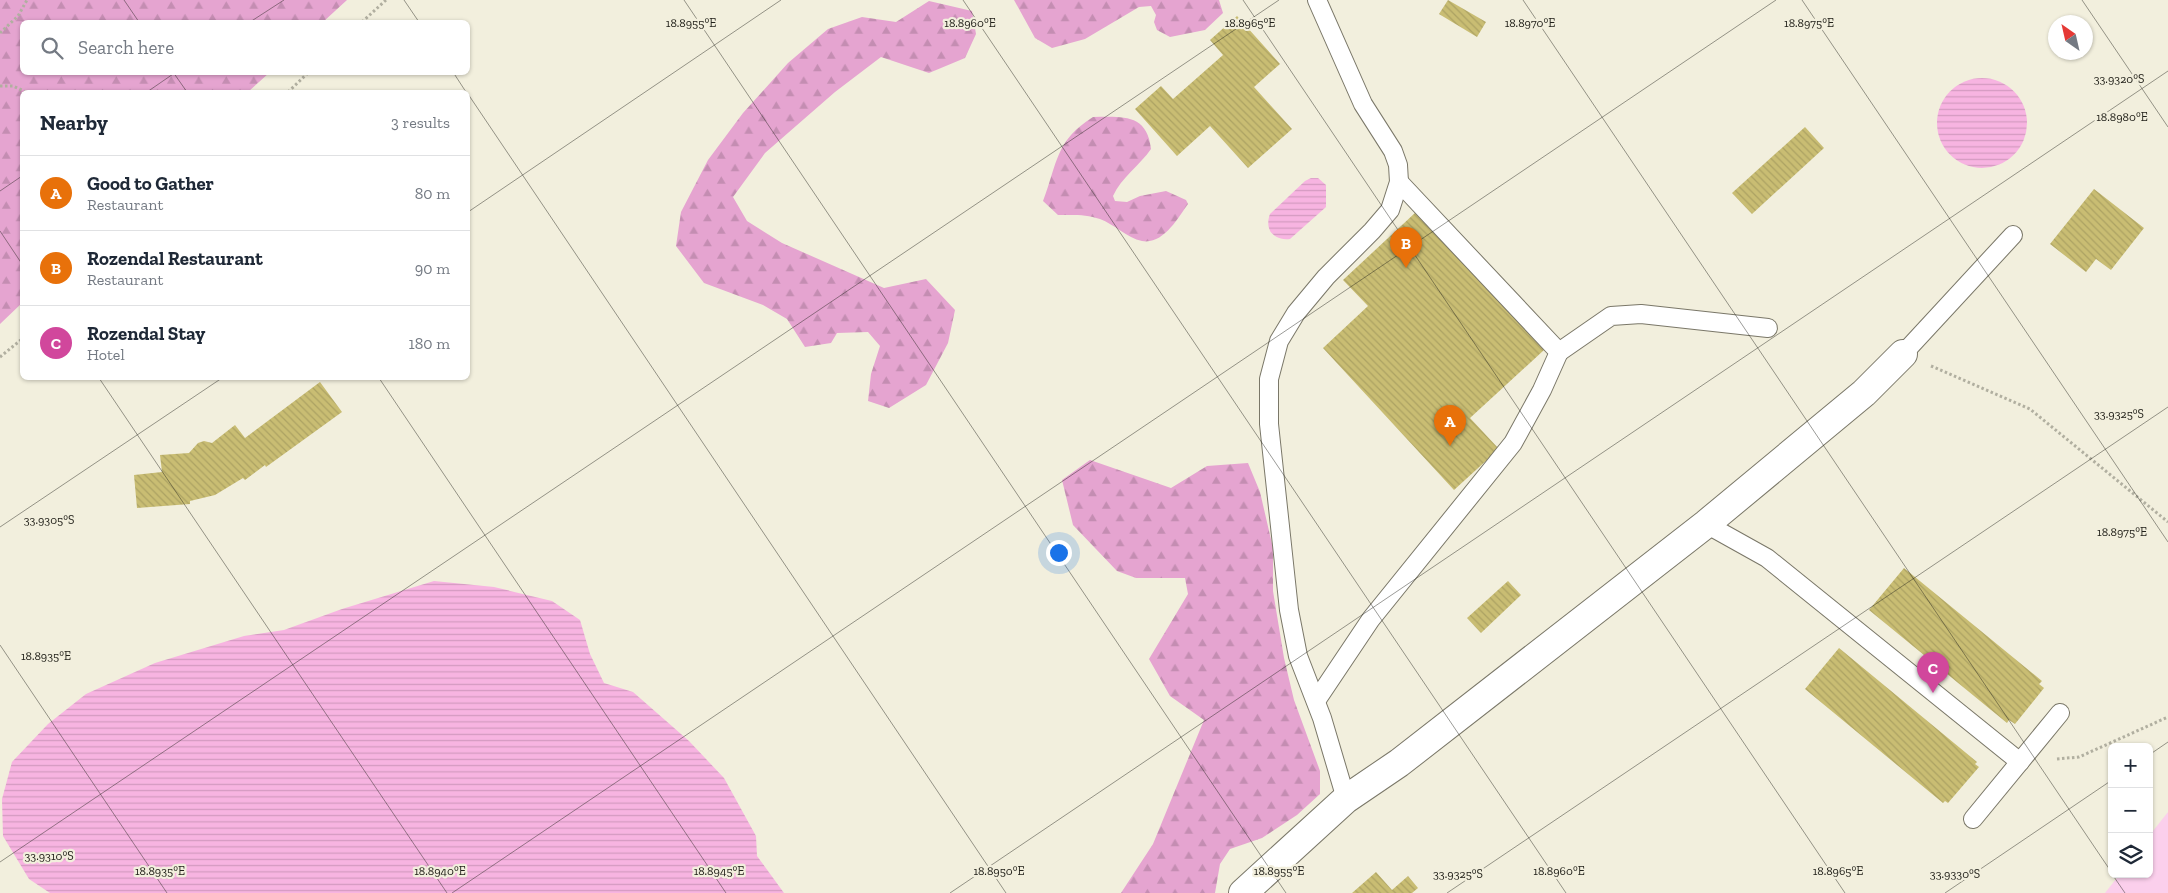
<!DOCTYPE html>
<meta charset="utf-8">
<style>
:root{--surface:#fff;--page:#f6f6f7;--text:#1f2937;--muted:#747a83;--line:#e0e1e3;--accent:#ab368f}
body{margin:0;font-family:"Zilla Slab",serif;background:var(--page);color:var(--text)}
.controls{position:absolute;right:15px;bottom:15px;display:grid;overflow:hidden;border-radius:8px;box-shadow:0 1px 4px #0004}
.controls button{width:45px;height:45px;display:grid;place-items:center;padding:0;border:0;border-bottom:1px solid var(--line);background:var(--surface);color:var(--text);font:25px sans-serif}
.compass{position:absolute;left:2048px;top:15px;width:45px;height:45px;border-radius:50%;background:var(--surface);box-shadow:0 1px 4px #0004;rotate:326deg}
.you{position:absolute;left:1058px;top:552px;width:18px;height:18px;margin:-12px;border:4px solid #fff;border-radius:50%;background:#1a73e8;box-shadow:0 0 0 8px #1a73e833}
.badge{display:grid;place-items:center;width:32px;height:32px;border-radius:50%;background:var(--accent);color:#fff;font-size:16px;font-weight:700}
.pin{position:absolute;translate:-50% -41px;filter:drop-shadow(0 1px 2px #0008)}
.pin::after{content:'';position:absolute;top:26px;width:18px;height:15px;background:inherit;clip-path:polygon(0 0,100% 0,50% 100%)}
.list{margin:0;padding:0;list-style:none}
h2{display:flex;justify-content:space-between;align-items:center;height:65px;margin:0;padding:0 20px;font-size:21px}
h2 small{font-size:16px;font-weight:400;color:var(--muted)}
.list li{display:grid;grid-template-columns:32px 1fr auto;gap:15px;align-items:center;box-sizing:border-box;height:75px;padding:0 20px;border-top:1px solid var(--line)}
.list b{display:block;font-size:19px;white-space:nowrap}
.list p{margin:0;font-size:16px;white-space:nowrap;color:var(--muted)}
.list em{font-size:16px;font-style:normal;color:var(--muted)}
.icon{flex:none;width:28px;height:28px;fill:none;stroke:currentColor;stroke-width:2;stroke-linecap:round;stroke-linejoin:round}
.map{position:relative;flex:none;width:2168px;height:893px;overflow:hidden}
.search{position:absolute;background:var(--surface);box-shadow:0 1px 4px #0004;left:20px;top:20px;width:450px;height:55px;display:flex;align-items:center;gap:12px;box-sizing:border-box;padding:0 18px;border-radius:8px;color:var(--muted);font-size:19px}
.panel{position:absolute;background:var(--surface);box-shadow:0 1px 4px #0004;left:20px;top:90px;width:450px;height:290px;border-radius:8px}
.map>svg:first-child{display:block}
.grass{fill:#fbcfec}
.forest{fill:url(#forest-firs)}
.water{fill:url(#water-rules)}
.building{fill:url(#building-back-hatch)}
.lines{fill:none;stroke-linecap:round;stroke-linejoin:round}
.service-casing{stroke:#7a7768;stroke-width:20}
.minor-casing{stroke:#7a7768;stroke-width:30}
.path{stroke:#b1afa0;stroke-width:3;stroke-dasharray:2.5 2.5;stroke-linecap:butt}
.service{stroke:#fff;stroke-width:18}
.minor{stroke:#fff;stroke-width:28}
.ticks{fill:none;stroke:#22211a;stroke-width:1;stroke-opacity:0.45}
.ticks-label{font-size:12px;text-anchor:middle;fill:#22211a;stroke:#f2efdd;stroke-width:4.5;stroke-linejoin:round;paint-order:stroke}
</style>
<div class="map">
<svg width="2168" height="893" viewBox="0 0 2168 893">
<defs>
<pattern id="forest-firs" width="22" height="20" patternUnits="userSpaceOnUse" patternTransform="scale(1.25)"><rect width="22" height="20" fill="#e5a4d0"/><path d="M5 1l3.5 6h-7zM16 11l3.5 6h-7z" fill="#c48db2"/></pattern>
<pattern id="water-rules" width="6" height="5" patternUnits="userSpaceOnUse" patternTransform="scale(1.25)"><rect width="6" height="5" fill="#f7b4e1"/><path d="M0 2.5h6" fill="none" stroke="#d39ac0"/></pattern>
<pattern id="building-back-hatch" width="6" height="6" patternUnits="userSpaceOnUse" patternTransform="scale(1.25)"><rect width="6" height="6" fill="#c9bd73"/><path d="M-1 5l2 2M0 0l6 6M5-1l2 2" fill="none" stroke="#aca263"/></pattern>
</defs>
<rect width="100%" height="100%" fill="#f2efdd"/>
<path class="grass" d="M2168,812V893H2105L2120,874H2149V836Z"/>
<g class="forest">
<path d="M0,0H347L323,22H22V72L269,73L248,92H22V303L0,324Z"/>
<path d="M1014,0H1219L1223,13L1205,30L1170,37L1157,30L1154,22L1156,15L1151,6L1139,7L1085,39L1052,48L1035,38Z"/>
<path d="M929,1L972,11L976,34L965,58L929,73L881,57L835,92L765,153L733,197L747,221L782,243L884,288L926,279L955,310L948,343L926,385L889,408L868,401L871,374L880,346L868,332L837,333L831,343L805,347L787,319L763,305L704,283L676,246L681,212L708,160L743,113L788,63L828,29L862,17L896,22Z"/>
<path d="M1093,117C1122,117 1147,113 1151,149C1140,165 1121,178 1113,196L1115,201L1127,202L1140,196L1166,191L1186,200L1188,204C1178,218 1163,245 1142,241C1127,238 1114,224 1100,219C1086,214 1073,215 1058,215L1043,201C1058,162 1055,141 1093,117Z"/>
<path d="M1090,460L1171,488L1207,466L1248,463L1260,492L1273,548V591L1284,658L1294,700L1320,771V794L1297,815L1262,838L1230,849L1220,864L1215,893H1121L1153,844L1204,720L1170,696L1149,659L1188,594L1185,578H1136L1117,571L1073,525L1062,480Z"/>
</g>
<g class="water">
<circle cx="1982" cy="123" r="45"/>
<path d="M1311,178H1318L1326,185V207L1290,239C1274,241 1264,230 1270,214L1305,181Z"/>
<path d="M434,581L494,587L552,601L580,620L590,654L604,683L633,692L689,741L724,778L756,836L757,856L784,893H50L29,879L3,836L2,799L12,762L48,724L86,694L155,663L244,636L284,630L342,609Z"/>
</g>
<g class="building">
<path d="M1448,0L1486,22L1477,37L1439,14Z"/>
<path d="M1237,16L1280,64L1254,87L1292,129L1248,168L1210,126L1177,156L1135,109L1161,86L1173,99L1223,55L1210,40Z"/>
<path d="M1805,127L1824,148L1752,214L1732,193Z"/>
<path d="M2094,189L2144,228L2111,270L2096,259L2086,272L2050,244Z"/>
<path d="M1416,212L1544,350L1470,418L1499,449L1454,490L1323,348L1368,306L1343,280Z"/>
<path d="M320,382L342,412L266,467L265,465L245,480L243,478L215,495L190,501V504L137,508L134,475L162,472L160,455L189,453L198,443L204,441L212,443L235,425L245,438Z"/>
<path d="M1904,568L2042,681L2039,684L2044,688L2015,724L2009,720L2007,723L1869,610Z"/>
<path d="M1508,581L1521,595L1481,633L1467,618Z"/>
<path d="M1839,648L1977,762L1975,764L1979,767L1948,803L1945,801L1943,803L1805,689Z"/>
<path d="M1376,872L1392,890L1408,876L1418,888L1412,893H1352Z"/>
</g>
<g class="lines">
<defs>
<g id="service">
<path d="M1317,0L1363,104L1393,151L1398,165L1399,182L1390,210L1372,231L1326,277L1296,313L1279,341L1269,379V424L1289,610L1298,656L1322,718L1346,799"/>
<path d="M1559,352L1611,316L1641,314L1768,328"/>
<path d="M1903,354L2013,235"/>
<path d="M1706,524L1767,558L2020,762"/>
<path d="M1316,701L1371,619L1513,443L1542,390L1559,352L1399,182"/>
<path d="M1973,819L2060,713"/>
</g>
<path id="minor" d="M1243,893L1346,799L1399,763L1706,524L1864,393L1903,354"/>
</defs>
<use href="#service" class="service-casing"/>
<use href="#minor" class="minor-casing"/>
<g class="path">
<path d="M362,22L386,0"/>
<path d="M0,33L18,16L27,0"/>
<path d="M0,86H13L26,92"/>
<path d="M288,92L309,72"/>
<path d="M0,357L22,339"/>
<path d="M1931,366L2030,409L2168,522"/>
<path d="M2057,759L2079,757L2168,717"/>
</g>
<use href="#service" class="service"/>
<use href="#minor" class="minor"/>
</g>
<path class="ticks" d="M124,0L139,22M404,0L419,22M684,0L1286,893M963,0L1566,893M1243,0L1845,893M1523,0L2112,873M1802,0L2168,542M2082,0L2168,127M250,22L284,0M173,72L187,92M453,72L466,92M147,92L176,72M468,94L1006,893M0,191L22,176M468,212L781,0M0,231L22,264M99,378L447,893M379,378L726,893M0,527L222,378M0,645L167,893M2149,755L2168,742M0,862L1279,0M2112,874L2125,893M452,893L1776,0M950,893L2168,71M1447,893L2168,407M1945,893L2112,780"/>
<g class="ticks-label">
<text x="691" y="27">18.8955°E</text>
<text x="970" y="27">18.8960°E</text>
<text x="1250" y="27">18.8965°E</text>
<text x="1530" y="27">18.8970°E</text>
<text x="1809" y="27">18.8975°E</text>
<text x="2119" y="83">33.9320°S</text>
<text x="2122" y="121">18.8980°E</text>
<text x="2119" y="418">33.9325°S</text>
<text x="49" y="524">33.9305°S</text>
<text x="2122" y="536">18.8975°E</text>
<text x="46" y="660">18.8935°E</text>
<text x="49" y="860">33.9310°S</text>
<text x="160" y="875">18.8935°E</text>
<text x="440" y="875">18.8940°E</text>
<text x="719" y="875">18.8945°E</text>
<text x="999" y="875">18.8950°E</text>
<text x="1279" y="875">18.8955°E</text>
<text x="1559" y="875">18.8960°E</text>
<text x="1838" y="875">18.8965°E</text>
<text x="1458" y="878">33.9325°S</text>
<text x="1955" y="878">33.9330°S</text>
</g>
</svg>
<div class="controls">
<button>+</button>
<button>−</button>
<button><svg class="icon" aria-label="layers" viewBox="0 0 24 24"><path d="M12 4l9 5-9 5-9-5zM3 14l9 5 9-5"/></svg></button>
</div>
<svg class="compass" viewBox="-18 -18 36 36"><path d="M0-13l5 13h-10z" fill="#e53935"/><path d="M0 13l5-13h-10z" fill="#747a83"/></svg>
<div class="you"></div>
<div class="pin badge" style="left:1450px;top:446px;background:#e8710a">A</div>
<div class="pin badge" style="left:1406px;top:268px;background:#e8710a">B</div>
<div class="pin badge" style="left:1933px;top:693px;background:#d1479c">C</div>
<div class="search"><svg class="icon" aria-label="search" viewBox="0 0 24 24"><circle cx="10" cy="10" r="6"/><path d="M15 15l6 6"/></svg>Search here</div>
<section class="panel">
<h2>Nearby<small>3 results</small></h2>
<ul class="list">
<li><span class="badge" style="background:#e8710a">A</span><div><b>Good to Gather</b><p>Restaurant</p></div><em>80 m</em></li>
<li><span class="badge" style="background:#e8710a">B</span><div><b>Rozendal Restaurant</b><p>Restaurant</p></div><em>90 m</em></li>
<li><span class="badge" style="background:#d1479c">C</span><div><b>Rozendal Stay</b><p>Hotel</p></div><em>180 m</em></li>
</ul>
</section>
</div>
